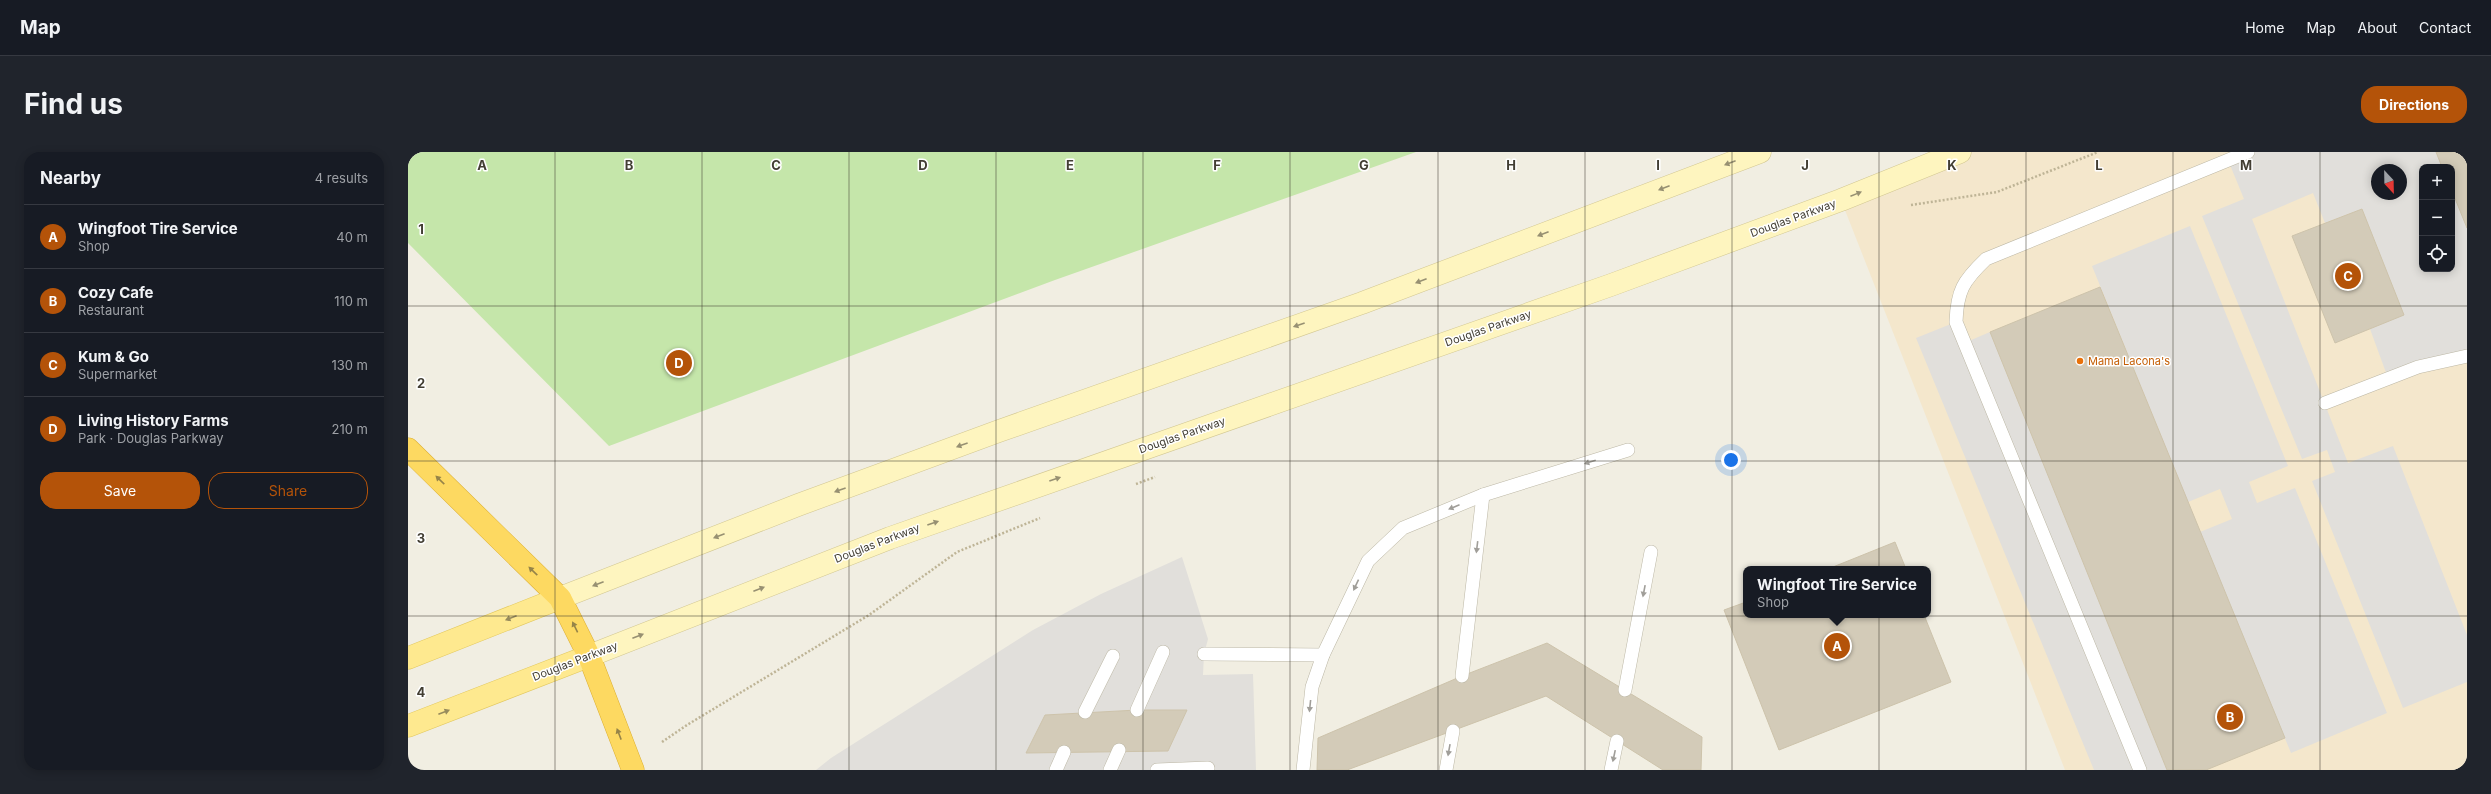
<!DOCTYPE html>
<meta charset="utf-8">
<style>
:root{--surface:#171b24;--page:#20242c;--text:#f1f3f6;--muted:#9ea1a6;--line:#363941;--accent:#b45309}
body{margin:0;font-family:Inter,sans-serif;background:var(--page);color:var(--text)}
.controls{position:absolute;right:12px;top:12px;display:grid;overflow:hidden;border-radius:8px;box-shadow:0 2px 10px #0003}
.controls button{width:36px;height:36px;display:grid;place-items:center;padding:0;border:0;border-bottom:1px solid var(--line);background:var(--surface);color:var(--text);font:20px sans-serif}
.compass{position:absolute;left:1963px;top:12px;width:36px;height:36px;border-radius:50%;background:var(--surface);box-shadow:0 2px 10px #0003;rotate:158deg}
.you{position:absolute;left:1323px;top:308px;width:14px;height:14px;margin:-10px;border:3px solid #fff;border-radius:50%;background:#1a73e8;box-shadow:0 0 0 6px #1a73e833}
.badge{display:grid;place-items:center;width:26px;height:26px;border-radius:50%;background:var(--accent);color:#fff;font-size:13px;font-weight:700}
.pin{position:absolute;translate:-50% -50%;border:2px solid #fff;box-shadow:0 1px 4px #0006}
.popup{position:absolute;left:1335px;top:414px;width:188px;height:52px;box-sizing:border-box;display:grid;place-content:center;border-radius:8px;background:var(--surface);filter:drop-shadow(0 1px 3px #0005);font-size:13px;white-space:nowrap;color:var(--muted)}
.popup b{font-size:15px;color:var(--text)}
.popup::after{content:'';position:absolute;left:50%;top:100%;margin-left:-8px;border:8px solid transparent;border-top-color:var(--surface)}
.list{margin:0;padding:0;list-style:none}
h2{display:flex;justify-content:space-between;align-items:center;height:52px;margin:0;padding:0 16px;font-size:17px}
h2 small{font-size:13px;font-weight:400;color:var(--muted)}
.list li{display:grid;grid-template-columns:26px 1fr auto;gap:12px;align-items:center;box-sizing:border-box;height:64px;padding:0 16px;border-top:1px solid var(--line)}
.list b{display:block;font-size:15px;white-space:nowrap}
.list p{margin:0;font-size:13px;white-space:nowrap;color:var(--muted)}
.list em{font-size:13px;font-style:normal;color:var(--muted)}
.actions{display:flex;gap:8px;padding:12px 16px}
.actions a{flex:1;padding:9px 0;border:1px solid var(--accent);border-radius:16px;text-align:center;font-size:14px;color:var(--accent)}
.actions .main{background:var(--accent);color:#fff}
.icon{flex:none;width:22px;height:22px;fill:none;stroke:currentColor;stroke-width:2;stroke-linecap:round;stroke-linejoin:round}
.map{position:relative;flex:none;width:2059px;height:618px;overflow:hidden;border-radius:16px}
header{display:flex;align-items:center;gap:24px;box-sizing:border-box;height:56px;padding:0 20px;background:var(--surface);border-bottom:1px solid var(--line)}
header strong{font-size:19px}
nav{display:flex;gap:22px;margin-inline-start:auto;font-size:14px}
.intro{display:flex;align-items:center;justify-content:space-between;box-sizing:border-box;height:96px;padding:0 24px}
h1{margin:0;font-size:28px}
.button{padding:10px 18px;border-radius:16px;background:var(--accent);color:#fff;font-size:14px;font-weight:700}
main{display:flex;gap:24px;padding:0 24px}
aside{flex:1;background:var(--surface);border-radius:16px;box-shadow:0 2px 10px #0003}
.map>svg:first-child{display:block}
.commercial{fill:#f4e7cc;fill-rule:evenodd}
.green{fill:#c5e6aa}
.parking{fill:#e1dfdb;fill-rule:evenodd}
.building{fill:#d3cbb8;stroke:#cdc3ab}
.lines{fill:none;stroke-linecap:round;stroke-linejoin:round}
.lane-casing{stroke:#bcb7a5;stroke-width:14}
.secondary-casing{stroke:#d2c792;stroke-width:23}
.primary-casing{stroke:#e2c85f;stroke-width:23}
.highway-casing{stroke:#dcaf32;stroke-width:23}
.path{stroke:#beb496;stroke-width:2.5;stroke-dasharray:2 2;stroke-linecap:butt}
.lane{stroke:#fff;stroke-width:13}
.secondary{stroke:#fef5bf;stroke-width:22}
.primary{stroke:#fee98f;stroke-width:22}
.highway{stroke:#fdd961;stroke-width:22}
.oneway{fill:#979072}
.oneway2{fill:#a09e99}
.oneway3{fill:#968448}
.oneway4{fill:#978b5c}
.grid{fill:none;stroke:#423e33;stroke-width:1;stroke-opacity:0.55}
.food-dot{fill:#e8710a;stroke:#fff;stroke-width:1.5}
.labels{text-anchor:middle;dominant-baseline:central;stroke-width:3;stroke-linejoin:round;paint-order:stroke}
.street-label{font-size:11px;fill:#423e33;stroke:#fff}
.food-label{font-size:11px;fill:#c56008;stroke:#fff;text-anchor:start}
.grid-label{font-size:13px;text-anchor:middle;font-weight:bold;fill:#423e33;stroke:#fff;stroke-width:3;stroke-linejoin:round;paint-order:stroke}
</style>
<header>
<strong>Map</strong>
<nav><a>Home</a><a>Map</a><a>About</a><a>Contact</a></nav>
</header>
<div class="intro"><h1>Find us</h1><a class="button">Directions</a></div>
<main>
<aside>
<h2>Nearby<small>4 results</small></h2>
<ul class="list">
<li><span class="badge">A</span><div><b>Wingfoot Tire Service</b><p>Shop</p></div><em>40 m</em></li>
<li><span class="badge">B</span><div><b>Cozy Cafe</b><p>Restaurant</p></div><em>110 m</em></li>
<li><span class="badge">C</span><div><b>Kum &amp; Go</b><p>Supermarket</p></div><em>130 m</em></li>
<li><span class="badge">D</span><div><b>Living History Farms</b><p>Park · Douglas Parkway</p></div><em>210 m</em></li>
</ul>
<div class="actions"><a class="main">Save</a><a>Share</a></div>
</aside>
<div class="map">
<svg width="2059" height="618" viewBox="0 0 2059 618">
<rect width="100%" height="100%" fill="#f1eee2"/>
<path class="commercial" d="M1552,0H2059V618H1657L1433,48ZM2014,15H2044V117H2014ZM1969,18H1993V42H1969Z"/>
<path class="green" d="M0,0H1008L647,128L201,294L0,91Z"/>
<g class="parking">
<path d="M1840,0H2028L2034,15H2014V117H2044V39L2059,76V204L1980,226L1962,177L1995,163L1954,57L1917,71L1905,41L1844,67L1940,311L1985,294L2059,483V530L1995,556L1904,329L1927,320L1919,298L1894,307L1794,64L1836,47L1820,8ZM1969,18H1993V42H1969Z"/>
<path d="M1782,74L1880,314L1841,330L1849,351L1887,336L1979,561L1883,601L1792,380L1824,367L1812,337L1780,350L1684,114Z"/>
<path d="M1548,170L1556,191L1582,180L1759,618H1686L1508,186Z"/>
<path d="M774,405L800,487L796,502L795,523L845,522L848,618H408L423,606L625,478L693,442ZM729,558H779L760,599L618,601L637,563Z"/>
</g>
<g class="building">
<path d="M2028,0H2059V76L2044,39V15H2034Z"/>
<path d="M1954,57L1996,163L1927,191L1884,84Z"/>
<path d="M1692,135L1877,586L1798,618H1759L1582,180Z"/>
<path d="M1487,390L1498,417H1420Z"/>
<path d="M1338,450V463H1516L1543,530L1371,598L1316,458Z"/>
<path d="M1139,491L1294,585L1293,618H1255L1138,544L939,618H909L910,586L1054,524Z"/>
<path d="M729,558H779L760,599L618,601L637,563Z"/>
</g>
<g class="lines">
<defs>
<g id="lane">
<path d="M1917,251L2010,215L2059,204"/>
<path d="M796,502L915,503"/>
<path d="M1054,524L1075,343"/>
<path d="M1217,538L1243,400"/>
<path d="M729,558L755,500"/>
<path d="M677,560L705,504"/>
<path d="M648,618L656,600"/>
<path d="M702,618L711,598"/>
<path d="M749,618L800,616"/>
<path d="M895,618L904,535L915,503L960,409L995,376L1075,343L1220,298"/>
<path d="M1038,618L1045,579"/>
<path d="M1203,618L1209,589"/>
<path d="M1732,618L1548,170C1549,139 1555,129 1578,107L1840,0"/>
</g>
<g id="secondary">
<path d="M152,446L390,353L591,279L954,151L1352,0"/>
<path d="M181,504L482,386L1203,133L1433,48L1552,0"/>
</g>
<g id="primary">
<path d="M0,506L152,446"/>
<path d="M0,574L181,504"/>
</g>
<path id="highway" d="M0,297L152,446L181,504L225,618"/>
</defs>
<use href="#lane" class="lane-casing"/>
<use href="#secondary" class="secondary-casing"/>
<use href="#primary" class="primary-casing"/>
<use href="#highway" class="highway-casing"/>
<g class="path">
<path d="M1503,53L1589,40L1690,0"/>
<path d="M728,332L747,325"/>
<path d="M254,590L279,573L461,463L549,400L632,366"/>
</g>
<use href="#lane" class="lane"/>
<use href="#secondary" class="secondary"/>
<use href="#primary" class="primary"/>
<use href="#highway" class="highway"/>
</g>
<defs><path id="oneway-solid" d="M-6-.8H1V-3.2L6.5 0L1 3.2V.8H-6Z"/></defs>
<g class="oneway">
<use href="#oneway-solid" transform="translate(1322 11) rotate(159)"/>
<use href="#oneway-solid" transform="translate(1256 36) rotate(159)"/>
<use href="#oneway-solid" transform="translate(1448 42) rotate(-22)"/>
<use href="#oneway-solid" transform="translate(1135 82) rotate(159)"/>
<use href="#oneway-solid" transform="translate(1013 129) rotate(159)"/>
<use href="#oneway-solid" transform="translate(891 173) rotate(161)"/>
<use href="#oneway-solid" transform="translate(554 293) rotate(160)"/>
<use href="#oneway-solid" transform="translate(647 327) rotate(-19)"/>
<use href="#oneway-solid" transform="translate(432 338) rotate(160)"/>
<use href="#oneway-solid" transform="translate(525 371) rotate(-19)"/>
<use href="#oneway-solid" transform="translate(311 384) rotate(159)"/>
<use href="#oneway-solid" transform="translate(190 432) rotate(159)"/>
<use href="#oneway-solid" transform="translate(351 437) rotate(-21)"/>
<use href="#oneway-solid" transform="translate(230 484) rotate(-21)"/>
</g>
<g class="oneway2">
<use href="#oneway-solid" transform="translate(1182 310) rotate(163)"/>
<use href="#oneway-solid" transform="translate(1046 355) rotate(157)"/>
<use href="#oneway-solid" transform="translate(1069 395) rotate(97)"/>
<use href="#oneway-solid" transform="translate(948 433) rotate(115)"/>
<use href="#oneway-solid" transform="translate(1236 439) rotate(101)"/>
<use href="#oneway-solid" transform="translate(902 554) rotate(96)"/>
<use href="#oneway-solid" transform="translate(1041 598) rotate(100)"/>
<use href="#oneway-solid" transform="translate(1206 604) rotate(102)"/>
</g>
<g class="oneway3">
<use href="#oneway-solid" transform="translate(32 328) rotate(-136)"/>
<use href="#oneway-solid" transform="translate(125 419) rotate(-136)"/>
<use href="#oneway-solid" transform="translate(167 475) rotate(-116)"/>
<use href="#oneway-solid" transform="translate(211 582) rotate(-111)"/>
</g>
<g class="oneway4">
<use href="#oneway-solid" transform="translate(103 466) rotate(159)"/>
<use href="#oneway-solid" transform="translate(36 560) rotate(-21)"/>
</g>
<path class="grid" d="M147,0V618M294,0V618M441,0V618M588,0V618M735,0V618M882,0V618M1030,0V618M1177,0V618M1324,0V618M1471,0V618M1618,0V618M1765,0V618M1912,0V618M0,154H2059M0,309H2059M0,464H2059"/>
<circle class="food-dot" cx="1672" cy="209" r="4"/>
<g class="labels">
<g class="street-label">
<text transform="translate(1385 66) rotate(-20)">Douglas Parkway</text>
<text transform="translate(1080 176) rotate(-19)">Douglas Parkway</text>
<text transform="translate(774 283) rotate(-19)">Douglas Parkway</text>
<text transform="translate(469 391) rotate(-21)">Douglas Parkway</text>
<text transform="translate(167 509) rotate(-21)">Douglas Parkway</text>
</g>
<g class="food-label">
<text x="1680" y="209">Mama Lacona's</text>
</g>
</g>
<g class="grid-label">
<text x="74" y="18">A</text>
<text x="221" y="18">B</text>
<text x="368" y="18">C</text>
<text x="515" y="18">D</text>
<text x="662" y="18">E</text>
<text x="809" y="18">F</text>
<text x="956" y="18">G</text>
<text x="1103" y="18">H</text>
<text x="1250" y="18">I</text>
<text x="1397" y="18">J</text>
<text x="1544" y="18">K</text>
<text x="1691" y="18">L</text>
<text x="1838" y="18">M</text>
<text x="13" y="82">1</text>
<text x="13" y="236">2</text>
<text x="13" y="391">3</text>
<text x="13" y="545">4</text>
</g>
</svg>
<div class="controls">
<button>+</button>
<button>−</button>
<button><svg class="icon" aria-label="locate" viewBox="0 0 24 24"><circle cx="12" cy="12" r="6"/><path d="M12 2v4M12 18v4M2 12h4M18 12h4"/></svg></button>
</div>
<svg class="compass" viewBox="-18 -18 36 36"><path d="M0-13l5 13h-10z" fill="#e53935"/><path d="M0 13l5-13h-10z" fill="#9ea1a6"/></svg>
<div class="you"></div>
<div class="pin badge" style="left:1429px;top:494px">A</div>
<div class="popup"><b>Wingfoot Tire Service</b>Shop</div>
<div class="pin badge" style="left:1822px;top:565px">B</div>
<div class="pin badge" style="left:1940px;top:124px">C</div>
<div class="pin badge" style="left:271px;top:211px">D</div>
</div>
</main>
